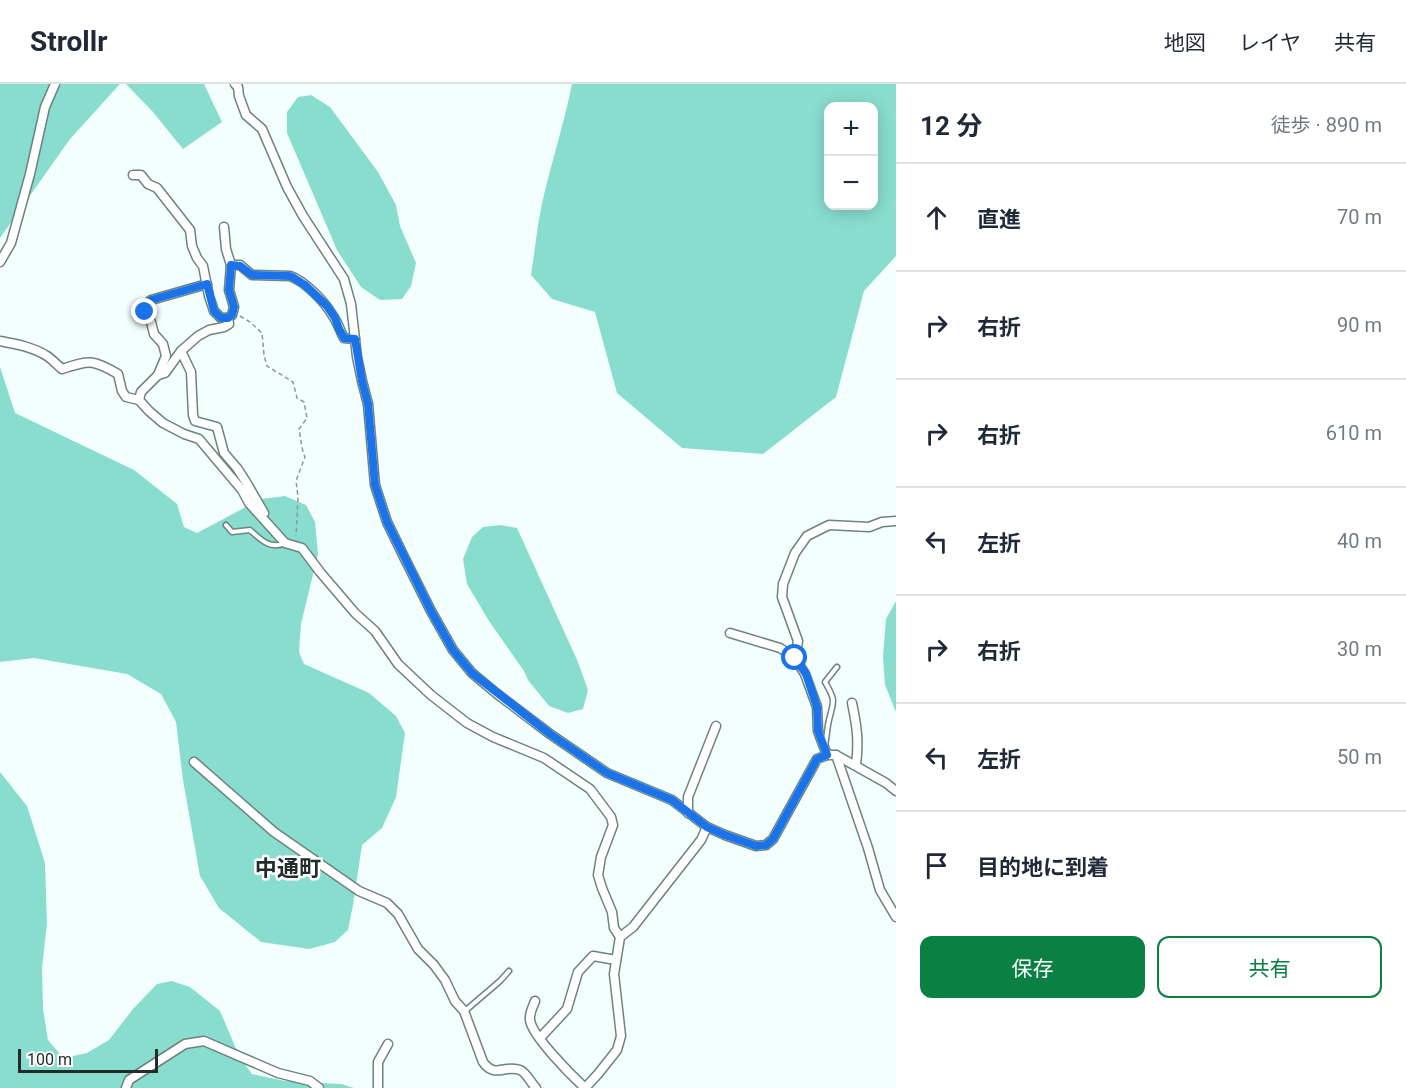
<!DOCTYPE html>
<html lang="ja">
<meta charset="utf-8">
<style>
:root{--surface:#fff;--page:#f2f2f3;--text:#1f2937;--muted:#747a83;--line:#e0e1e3;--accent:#0b8043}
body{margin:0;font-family:Roboto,"Noto Sans JP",sans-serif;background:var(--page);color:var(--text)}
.controls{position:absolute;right:18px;top:18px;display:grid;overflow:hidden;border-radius:12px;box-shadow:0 3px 15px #0003}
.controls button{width:54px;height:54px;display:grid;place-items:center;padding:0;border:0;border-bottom:2px solid var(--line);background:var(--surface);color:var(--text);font:30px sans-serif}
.scale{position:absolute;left:18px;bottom:15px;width:140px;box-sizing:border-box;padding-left:6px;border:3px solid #222d2b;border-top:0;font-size:16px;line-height:21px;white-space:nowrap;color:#222d2b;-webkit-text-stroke:4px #fff;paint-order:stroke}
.stop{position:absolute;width:18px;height:18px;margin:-14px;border:4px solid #1a73e8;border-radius:50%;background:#fff}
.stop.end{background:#1a73e8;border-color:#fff;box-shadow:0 2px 6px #0008}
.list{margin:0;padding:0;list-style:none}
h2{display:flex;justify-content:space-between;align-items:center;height:78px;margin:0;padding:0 24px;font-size:26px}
h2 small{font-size:20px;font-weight:400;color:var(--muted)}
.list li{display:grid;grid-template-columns:39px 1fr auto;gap:18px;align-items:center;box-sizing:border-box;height:108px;padding:0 24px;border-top:2px solid var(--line)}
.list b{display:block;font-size:22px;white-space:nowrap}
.list em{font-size:20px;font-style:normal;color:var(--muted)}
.actions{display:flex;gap:12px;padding:18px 24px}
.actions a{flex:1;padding:14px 0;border:2px solid var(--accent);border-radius:12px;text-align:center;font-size:21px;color:var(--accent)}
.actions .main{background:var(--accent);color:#fff}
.icon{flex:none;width:33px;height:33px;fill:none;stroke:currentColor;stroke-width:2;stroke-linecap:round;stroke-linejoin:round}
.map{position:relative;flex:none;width:896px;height:1004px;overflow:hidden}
header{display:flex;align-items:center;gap:36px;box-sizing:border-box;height:84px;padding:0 30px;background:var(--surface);border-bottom:2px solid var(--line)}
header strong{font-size:28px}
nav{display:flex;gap:33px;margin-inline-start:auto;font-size:21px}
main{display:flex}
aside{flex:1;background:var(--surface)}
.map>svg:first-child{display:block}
.forest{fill:#89ddcf;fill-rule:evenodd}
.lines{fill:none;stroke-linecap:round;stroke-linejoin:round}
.service-casing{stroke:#6b8480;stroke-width:7}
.minor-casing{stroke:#6b8480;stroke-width:11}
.path{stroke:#8c9895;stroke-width:1.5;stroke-dasharray:4.5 3;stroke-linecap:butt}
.service{stroke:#fff;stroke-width:4}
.minor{stroke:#fff;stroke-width:8}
.route{stroke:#1a73e8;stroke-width:8}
.labels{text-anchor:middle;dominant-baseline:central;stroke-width:5;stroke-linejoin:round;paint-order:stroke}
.quarter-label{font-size:22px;font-weight:bold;fill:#222d2b;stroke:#fff}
</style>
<header>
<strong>Strollr</strong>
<nav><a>地図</a><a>レイヤ</a><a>共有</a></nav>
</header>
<main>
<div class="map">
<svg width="896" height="1004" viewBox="0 0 896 1004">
<rect width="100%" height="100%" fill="#f3fffc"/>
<g class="forest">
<path d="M0,0H120L70,55L0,154Z"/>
<path d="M126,0H204L222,38L183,65L153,28Z"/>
<path d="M572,0H896V172L864,207L836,313L763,370L682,364L617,309L595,228L552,215L531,191C534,172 536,154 539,135C547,90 563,46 572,0ZM828,22H874V122H828Z"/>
<path d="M311,11L330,23L378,88L396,121L400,142L416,179L411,202L402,215L380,216L361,203L337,166L287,49V28L298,13Z"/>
<path d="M0,283L15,329L134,386L177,420L184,443L197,449L261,415L285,412L306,421L315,438L318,470L301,540L299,568L304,580L369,609L396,632L405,649L396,713L382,744L362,761L353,821L348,846L335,858L309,865L261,858L219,824L200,792L183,696L176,638L161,610L127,590L34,574L0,578Z"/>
<path d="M500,441L517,444L578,578L588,606L583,625L568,629L549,622L528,596L524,587L489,537L467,500L463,475L472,453L483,443Z"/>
<path d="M896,517V628L885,601L883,573L886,535Z"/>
<path d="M0,688L27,722L45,779L47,839L42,884L43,925L48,956L60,970L73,972L87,969L109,956L133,925L157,900L172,897L190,903L220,927L240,974L252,990L285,997L341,1000L354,1004H0Z"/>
</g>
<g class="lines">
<defs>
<g id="service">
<path d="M226,441L232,448L250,446C260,455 270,466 285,459"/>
<path d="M825,661C827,652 827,644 829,636C834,616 836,617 825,598L837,583"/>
<path d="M465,927L500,897L509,887"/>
</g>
<g id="minor">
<path d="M235,0L238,3L239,12L246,31L262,45L287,103L303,132L344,195L351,220L357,273L362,297L368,320L375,401L387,438L405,475L431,527L453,566L472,589L496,609L550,650L607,689L672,716L707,743L725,751L756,762L766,761L773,755L817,675L827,671H836L886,699L896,707"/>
<path d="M133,91H141L148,100L157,104L190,146L192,162L197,174L203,182L209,212L214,227L221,234H228"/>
<path d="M0,178L11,159L30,90L45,23L55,0"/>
<path d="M231,181H240L252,191L290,192C305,197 325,218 333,232C338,239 340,247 344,254L355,255"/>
<path d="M0,257C16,260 33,263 47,272C53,276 57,281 62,285C90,276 92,275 118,290L122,307L126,313L139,316L149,327L163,339L184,350L199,355L242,406L249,419L285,459L302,464L320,488L355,529L375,547L398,580L431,611L467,639L493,653L544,674L590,705L611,733L613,741L601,773L598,791L602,804L612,828L614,844L620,853L614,890L621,952L617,966L598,990L585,1004C572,992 532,952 530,936C529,929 533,923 535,917"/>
<path d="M181,267L191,288L193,331L195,337L217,343L224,369L237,384L246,398L264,429"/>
<path d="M158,291L166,272L163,260L154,250L151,238L145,228L146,220L151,216L207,200"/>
<path d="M139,316L141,308L158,291L165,289L181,267L198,252L209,246L224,243L229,240L228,234L232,231L234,223L229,206L231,181L226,165L224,143"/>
<path d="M730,549L780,564L795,574L805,590L817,623L818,647L827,671"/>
<path d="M795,574L798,557L782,513L783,500L795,469L807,452L829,441L869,443L882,438L896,437"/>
<path d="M852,619C857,643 859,657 856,681"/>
<path d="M836,671L868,764L880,806L896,833"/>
<path d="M194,678L274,748L359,807L387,819L398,830L418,865L434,881L445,896L455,917L464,927L483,978C495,995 506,980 520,986C526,988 531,999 536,1004"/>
<path d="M688,729V713L716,642"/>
<path d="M620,853L633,843L701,756L707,743"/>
<path d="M540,954L567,925L578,888L593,872L616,876"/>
<path d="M126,1004L129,996L185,960L204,957L278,989L310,997L319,1004"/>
<path d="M378,1004V978L388,960"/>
</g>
</defs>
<use href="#service" class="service-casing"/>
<use href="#minor" class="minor-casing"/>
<path class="path" d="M240,232L250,238L262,249L264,271L267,282L293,298L297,314L304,318L307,334L299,345C301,354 301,364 305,373L296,397L298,413L296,452"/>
<use href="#service" class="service"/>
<use href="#minor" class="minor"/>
</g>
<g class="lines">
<path class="route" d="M145,228L146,220L151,216L207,200L214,227L221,234H228L232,231L234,223L229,206L231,181L240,182L252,191L290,192L294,194L305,201L327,222L335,234L339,245L344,254L355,255L362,297L368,320L375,401L387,438L431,527L453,566L472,589L550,650L607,689L672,716L707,743L725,751L756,762L766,761L773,755L817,675L827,671L818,647L817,623L806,590L795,574"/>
</g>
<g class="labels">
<g class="quarter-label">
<text x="288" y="784">中通町</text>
</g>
</g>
</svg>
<div class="controls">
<button>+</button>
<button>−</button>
</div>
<div class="scale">100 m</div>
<div class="stop" style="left:795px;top:574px"></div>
<div class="stop end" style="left:145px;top:228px"></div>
</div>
<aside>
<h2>12 分<small>徒歩 · 890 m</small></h2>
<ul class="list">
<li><svg class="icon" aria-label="ahead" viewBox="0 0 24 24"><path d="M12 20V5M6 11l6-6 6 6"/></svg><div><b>直進</b></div><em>70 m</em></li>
<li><svg class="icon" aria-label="right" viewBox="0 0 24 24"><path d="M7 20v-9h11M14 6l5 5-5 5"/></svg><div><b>右折</b></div><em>90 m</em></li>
<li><svg class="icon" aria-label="right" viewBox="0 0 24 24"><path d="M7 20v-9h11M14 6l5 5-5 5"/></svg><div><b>右折</b></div><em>610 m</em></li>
<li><svg class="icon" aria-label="left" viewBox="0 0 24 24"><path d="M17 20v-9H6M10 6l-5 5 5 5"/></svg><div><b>左折</b></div><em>40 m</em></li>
<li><svg class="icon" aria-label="right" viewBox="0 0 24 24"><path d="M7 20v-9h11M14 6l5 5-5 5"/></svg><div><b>右折</b></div><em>30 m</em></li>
<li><svg class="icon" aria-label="left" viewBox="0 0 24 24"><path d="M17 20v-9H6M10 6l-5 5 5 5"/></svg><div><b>左折</b></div><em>50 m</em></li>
<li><svg class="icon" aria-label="arrive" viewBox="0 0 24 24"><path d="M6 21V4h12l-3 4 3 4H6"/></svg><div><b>目的地に到着</b></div></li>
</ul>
<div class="actions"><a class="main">保存</a><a>共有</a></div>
</aside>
</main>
